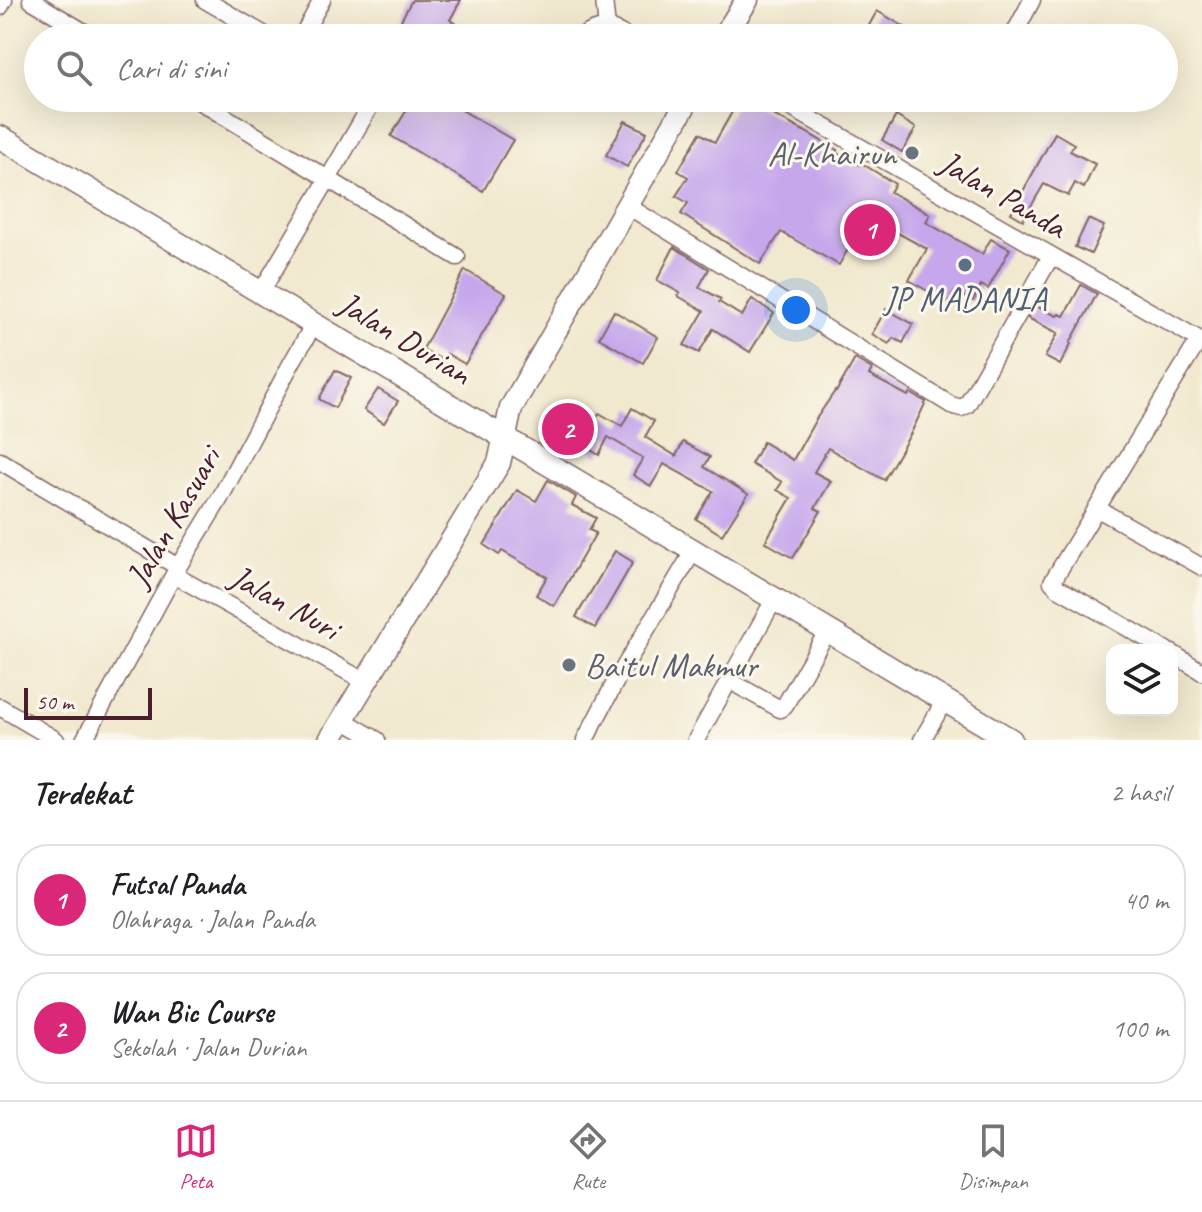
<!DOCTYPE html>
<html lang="id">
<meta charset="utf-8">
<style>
:root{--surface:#fff;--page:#f6f6f6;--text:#202124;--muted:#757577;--line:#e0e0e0;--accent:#db2777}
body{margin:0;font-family:Caveat,sans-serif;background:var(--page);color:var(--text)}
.controls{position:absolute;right:24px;bottom:24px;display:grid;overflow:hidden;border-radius:16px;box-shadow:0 8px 32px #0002}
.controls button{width:72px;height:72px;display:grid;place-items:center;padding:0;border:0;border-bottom:2px solid var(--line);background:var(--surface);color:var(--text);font:40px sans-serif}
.scale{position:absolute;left:24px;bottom:20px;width:128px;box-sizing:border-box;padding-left:8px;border:4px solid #4a1f2b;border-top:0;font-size:22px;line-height:28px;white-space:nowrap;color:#4a1f2b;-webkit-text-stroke:6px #fbf7ec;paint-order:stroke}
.you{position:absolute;left:796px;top:310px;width:28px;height:28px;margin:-20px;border:6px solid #fff;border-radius:50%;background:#1a73e8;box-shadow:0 0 0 12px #1a73e833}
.badge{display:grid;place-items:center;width:52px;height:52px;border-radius:50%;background:var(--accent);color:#fff;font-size:26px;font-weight:700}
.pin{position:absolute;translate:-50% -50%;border:4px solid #fff;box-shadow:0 2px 8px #0006}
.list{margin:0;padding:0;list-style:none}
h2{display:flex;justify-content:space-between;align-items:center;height:104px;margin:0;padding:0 32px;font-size:34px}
h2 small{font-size:26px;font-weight:400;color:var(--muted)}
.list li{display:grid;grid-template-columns:52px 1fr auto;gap:24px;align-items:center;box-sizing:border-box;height:112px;margin:0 16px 16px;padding:0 16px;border:2px solid var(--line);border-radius:32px}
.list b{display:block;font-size:30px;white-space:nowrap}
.list p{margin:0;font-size:26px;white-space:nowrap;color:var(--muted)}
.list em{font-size:26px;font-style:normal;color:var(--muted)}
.icon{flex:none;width:44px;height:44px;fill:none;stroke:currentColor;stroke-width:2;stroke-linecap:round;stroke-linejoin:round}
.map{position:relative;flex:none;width:1202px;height:740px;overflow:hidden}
.search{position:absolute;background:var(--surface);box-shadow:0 8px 32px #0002;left:24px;right:24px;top:24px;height:88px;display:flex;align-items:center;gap:20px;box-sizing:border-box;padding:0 28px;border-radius:44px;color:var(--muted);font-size:30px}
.sheet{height:360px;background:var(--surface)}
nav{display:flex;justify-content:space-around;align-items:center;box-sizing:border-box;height:112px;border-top:2px solid var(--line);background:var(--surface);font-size:22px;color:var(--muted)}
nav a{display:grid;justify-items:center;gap:4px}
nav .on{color:var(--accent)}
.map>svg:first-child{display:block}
.building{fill:#c6a7ec}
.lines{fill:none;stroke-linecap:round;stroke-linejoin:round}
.minor-casing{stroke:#846664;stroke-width:19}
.secondary-casing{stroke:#846664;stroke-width:25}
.minor{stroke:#fff;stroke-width:16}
.secondary{stroke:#fff;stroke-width:22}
.worship-dot{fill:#6b7280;stroke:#fbf7ec;stroke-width:3}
.service-dot{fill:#5c6f8a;stroke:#fbf7ec;stroke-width:3}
.labels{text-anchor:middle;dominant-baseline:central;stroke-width:6;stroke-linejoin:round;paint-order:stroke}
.worship-label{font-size:34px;fill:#5b616d;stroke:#fbf7ec;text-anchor:end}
.street-label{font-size:34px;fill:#4a1f2b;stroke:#fbf7ec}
.service-label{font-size:34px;fill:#4e5e75;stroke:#fbf7ec}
</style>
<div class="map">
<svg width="1202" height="740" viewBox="0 0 1202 740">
<rect width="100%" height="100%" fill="#fbf7ec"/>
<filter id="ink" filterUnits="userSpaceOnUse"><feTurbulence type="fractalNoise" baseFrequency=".0125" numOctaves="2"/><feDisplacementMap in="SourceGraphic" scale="16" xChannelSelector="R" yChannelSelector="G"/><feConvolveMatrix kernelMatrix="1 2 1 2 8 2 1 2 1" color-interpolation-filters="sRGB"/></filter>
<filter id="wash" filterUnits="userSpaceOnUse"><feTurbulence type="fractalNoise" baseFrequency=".006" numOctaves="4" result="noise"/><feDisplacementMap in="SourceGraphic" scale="32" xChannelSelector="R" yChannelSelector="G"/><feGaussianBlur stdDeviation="1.8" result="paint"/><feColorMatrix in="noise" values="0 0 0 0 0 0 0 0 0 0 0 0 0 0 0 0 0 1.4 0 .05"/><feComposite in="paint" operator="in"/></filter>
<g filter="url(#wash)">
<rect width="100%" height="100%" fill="#f1e9cf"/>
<g id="blocks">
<g class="building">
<path d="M412,0H461L450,20L480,38H433L401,20Z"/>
<path d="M877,11L924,38H898L883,30L878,38H862Z"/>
<path d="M414,98H441L513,140L483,191L391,136Z"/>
<path d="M740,98L804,131L837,150L836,153L860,165L861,163L895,184L890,192L930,214L926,222L982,254L991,239L1010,249L988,289L981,285L973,301L955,292L948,303L909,280L927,249L867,216L839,265L781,232L760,264L681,214L688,203L676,196L688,177L678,171L700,133L715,142Z"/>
<path d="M896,116L916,128L902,152L882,140Z"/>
<path d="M625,121L647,132L627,167L606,155Z"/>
<path d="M1055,133L1074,144L1070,151L1095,164L1084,188L1075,183L1068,196L1044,184L1023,220L1011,213Z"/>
<path d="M1088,219L1104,226L1091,254L1075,247Z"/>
<path d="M674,247L709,269L699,287L721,299L719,302L742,316L752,299L774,313L750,352L713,329L699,353L684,345L704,311L678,296L680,293L657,280Z"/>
<path d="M465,270L506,294L465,364L447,354L444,361L423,349Z"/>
<path d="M1081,285L1097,294L1070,343L1071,344L1060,365L1045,357L1058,333L1028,318L1036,306L1057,316L1059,314L1064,316Z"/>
<path d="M886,309L913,324L903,343L893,338L889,344L872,334Z"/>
<path d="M614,311L658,337L643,363L599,338Z"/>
<path d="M855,359L872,369L869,375L908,396L910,393L926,402L912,431L884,480L828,448L814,472L831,481L815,508L821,511L793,558L765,542L791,498L777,490L782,482L751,464L763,442L793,460L816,419L835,391L836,392Z"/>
<path d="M335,370L351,378L335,408L319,399Z"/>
<path d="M378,389L398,401L384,423L364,410Z"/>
<path d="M632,408L654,421L645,437L676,456L683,442L710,457L704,467L748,494L722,535L696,519L713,491L664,464L651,486L633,475L643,458L608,437L599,455L581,444L599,413L622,426Z"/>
<path d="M548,480L576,497L572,505L596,518L589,530L596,533L554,606L536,595L547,577L502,551L499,555L484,545L517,490L536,501Z"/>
<path d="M615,551L633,562L595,628L576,617Z"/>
</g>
</g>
</g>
<g filter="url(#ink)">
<use href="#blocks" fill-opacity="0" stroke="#846664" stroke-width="2"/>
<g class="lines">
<defs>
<g id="minor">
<path d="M31,0L94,38"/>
<path d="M205,0L270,38"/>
<path d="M604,0L607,28"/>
<path d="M0,7L4,0"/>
<path d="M301,38L322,0"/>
<path d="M581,38C597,25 612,26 628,38"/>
<path d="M1012,38L1032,0"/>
<path d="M194,98L328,179L261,292"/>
<path d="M375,98L328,179L457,257"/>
<path d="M668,98L684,107"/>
<path d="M774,98L1202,341"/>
<path d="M626,205L951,405L961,408L967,405L1051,256"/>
<path d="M0,461L178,567"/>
<path d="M1096,508L1202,567"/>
<path d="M174,575L366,682"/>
<path d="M1166,650L1058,588L1052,582L1199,340"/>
<path d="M1172,653L1202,672"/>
<path d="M739,686L780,709L785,705L828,630"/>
<path d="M0,707L56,740"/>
<path d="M343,720L377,740"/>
<path d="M84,740L178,567L219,500L292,362L314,324"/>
<path d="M585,740L617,679L694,550"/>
<path d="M696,740L775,598"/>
<path d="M922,740L945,700"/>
</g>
<g id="secondary">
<path d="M723,38L747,0"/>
<path d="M0,137L1011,740"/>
<path d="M330,740L499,463L511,408L689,98"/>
</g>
</defs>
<use href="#minor" class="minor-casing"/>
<use href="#secondary" class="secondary-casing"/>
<use href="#minor" class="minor"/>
<use href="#secondary" class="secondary"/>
</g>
</g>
<g class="worship-dot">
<circle cx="912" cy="153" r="8"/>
<circle cx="569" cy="665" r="8"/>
</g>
<circle class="service-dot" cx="965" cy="265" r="8"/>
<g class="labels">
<g class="worship-label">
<text x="896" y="153">Al-Khairun</text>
<text x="585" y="665" text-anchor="start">Baitul Makmur</text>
</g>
<g class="street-label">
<text transform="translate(1003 194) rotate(30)">Jalan Panda</text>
<text transform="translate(405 338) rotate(31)">Jalan Durian</text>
<text transform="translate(173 517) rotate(-60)">Jalan Kasuari</text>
<text transform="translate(285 602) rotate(29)">Jalan Nuri</text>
</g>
<g class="service-label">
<text x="965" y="298">JP MADANIA</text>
</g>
</g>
</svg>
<div class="controls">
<button><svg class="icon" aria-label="layers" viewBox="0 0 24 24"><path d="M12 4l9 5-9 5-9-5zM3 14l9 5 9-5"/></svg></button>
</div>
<div class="scale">50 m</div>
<div class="you"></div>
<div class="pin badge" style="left:870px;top:230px">1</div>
<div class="pin badge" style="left:568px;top:429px">2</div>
<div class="search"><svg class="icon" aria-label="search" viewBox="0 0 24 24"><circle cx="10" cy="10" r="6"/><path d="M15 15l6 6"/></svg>Cari di sini</div>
</div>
<section class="sheet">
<h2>Terdekat<small>2 hasil</small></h2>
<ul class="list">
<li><span class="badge">1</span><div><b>Futsal Panda</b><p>Olahraga · Jalan Panda</p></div><em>40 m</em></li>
<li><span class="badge">2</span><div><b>Wan Bic Course</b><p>Sekolah · Jalan Durian</p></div><em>100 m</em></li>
</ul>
</section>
<nav>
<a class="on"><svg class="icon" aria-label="map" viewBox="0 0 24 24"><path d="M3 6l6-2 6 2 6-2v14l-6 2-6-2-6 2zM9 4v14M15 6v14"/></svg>Peta</a>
<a><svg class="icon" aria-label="directions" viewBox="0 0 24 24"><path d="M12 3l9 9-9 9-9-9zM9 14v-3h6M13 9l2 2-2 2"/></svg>Rute</a>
<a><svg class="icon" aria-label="saved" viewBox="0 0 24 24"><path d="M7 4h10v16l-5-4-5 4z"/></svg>Disimpan</a>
</nav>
